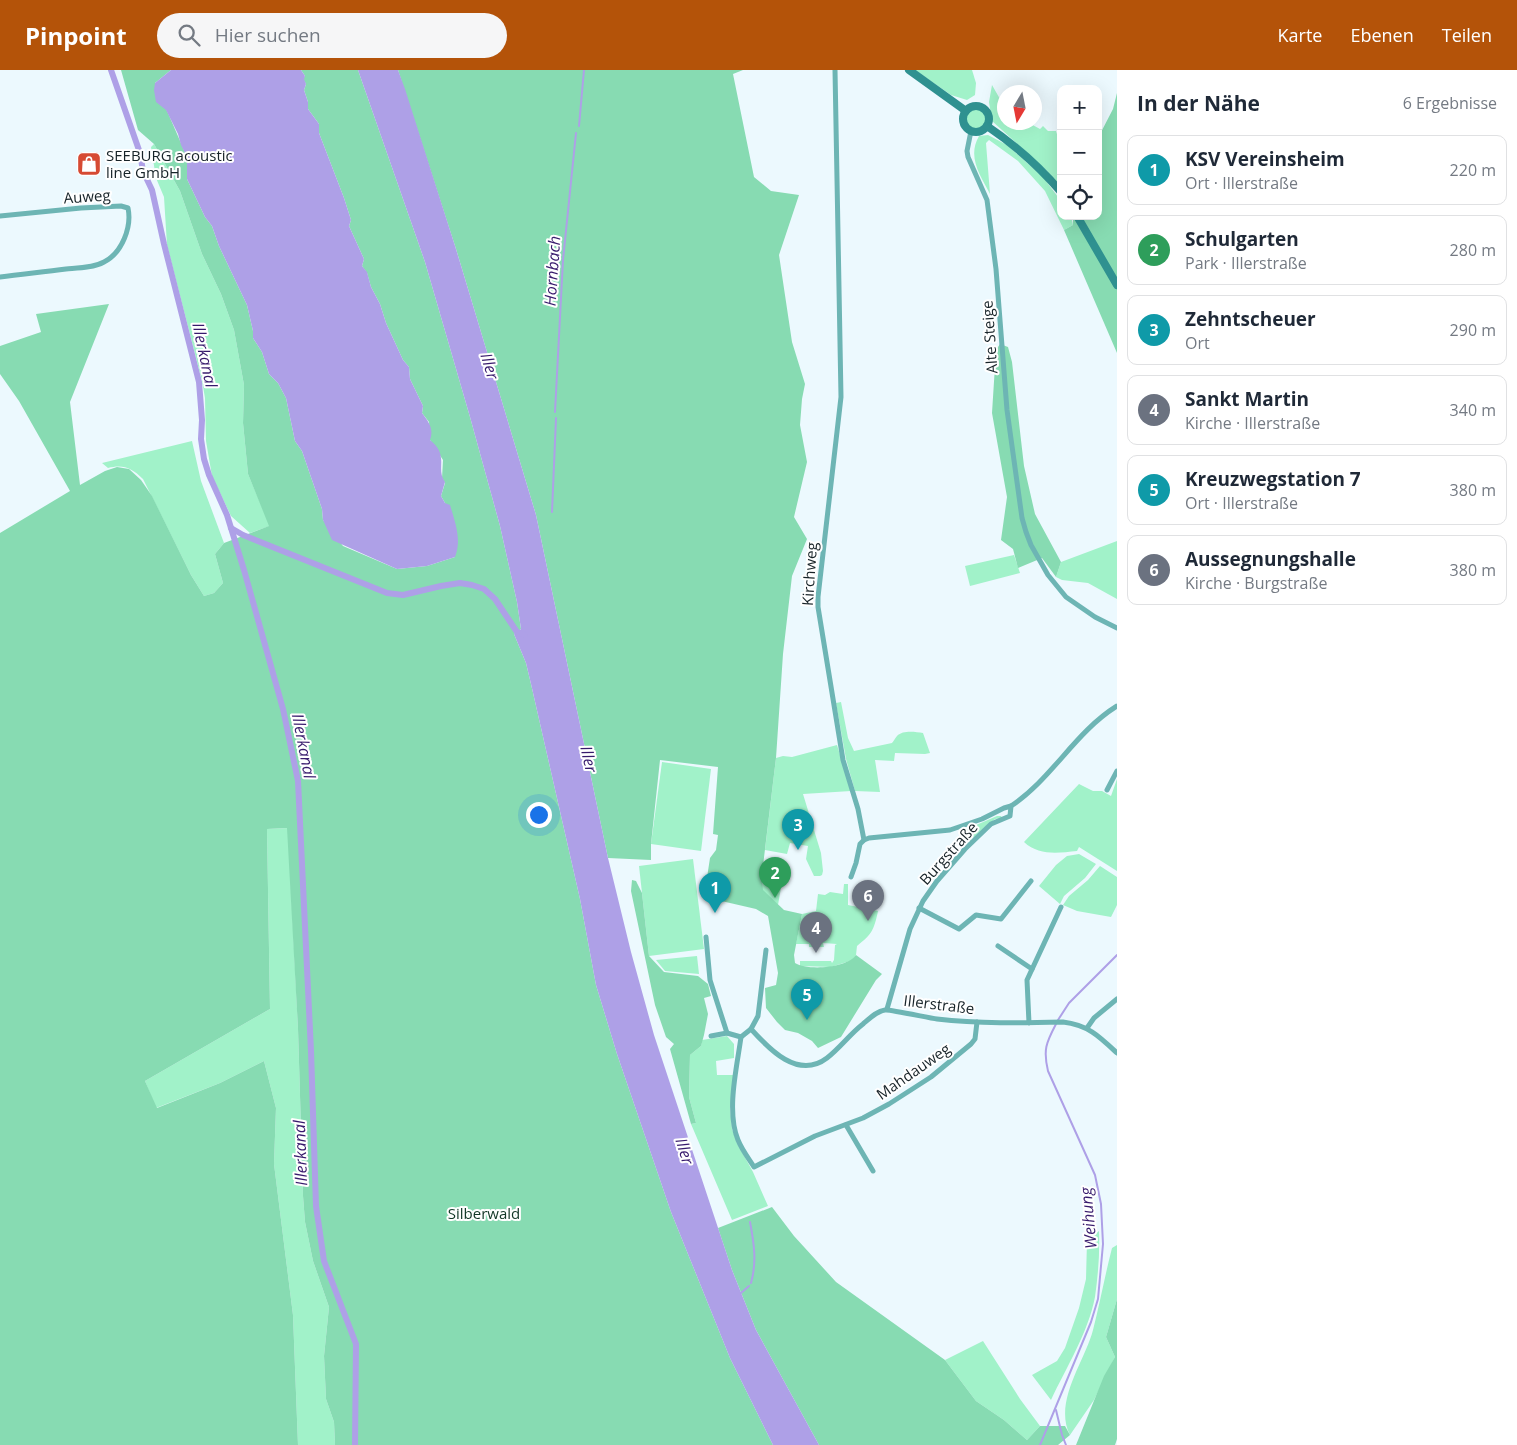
<!DOCTYPE html>
<html lang="de">
<meta charset="utf-8">
<style>
:root{--surface:#fff;--page:#f6f6f7;--text:#1f2937;--muted:#747a83;--line:#e0e1e3;--accent:#b45309}
body{margin:0;font-family:"Open Sans",sans-serif;background:var(--page);color:var(--text)}
.controls{position:absolute;right:15px;top:15px;display:grid;overflow:hidden;border-radius:10px;box-shadow:0 5px 20px #0002}
.controls button{width:45px;height:45px;display:grid;place-items:center;padding:0;border:0;border-bottom:1px solid var(--line);background:var(--surface);color:var(--text);font:25px sans-serif}
.compass{position:absolute;left:997px;top:15px;width:45px;height:45px;border-radius:50%;background:var(--surface);box-shadow:0 5px 20px #0002;rotate:190deg}
.you{position:absolute;left:538px;top:744px;width:18px;height:18px;margin:-12px;border:4px solid #fff;border-radius:50%;background:#1a73e8;box-shadow:0 0 0 8px #1a73e833}
.badge{display:grid;place-items:center;width:32px;height:32px;border-radius:50%;background:var(--accent);color:#fff;font-size:16px;font-weight:700}
.pin{position:absolute;translate:-50% -41px;filter:drop-shadow(0 1px 2px #0008)}
.pin::after{content:'';position:absolute;top:26px;width:18px;height:15px;background:inherit;clip-path:polygon(0 0,100% 0,50% 100%)}
.list{margin:0;padding:0;list-style:none}
h2{display:flex;justify-content:space-between;align-items:center;height:65px;margin:0;padding:0 20px;font-size:21px}
h2 small{font-size:16px;font-weight:400;color:var(--muted)}
.list li{display:grid;grid-template-columns:32px 1fr auto;gap:15px;align-items:center;box-sizing:border-box;height:70px;margin:0 10px 10px;padding:0 10px;border:1px solid var(--line);border-radius:10px}
.list b{display:block;font-size:19px;white-space:nowrap}
.list p{margin:0;font-size:16px;white-space:nowrap;color:var(--muted)}
.list em{font-size:16px;font-style:normal;color:var(--muted)}
.icon{flex:none;width:28px;height:28px;fill:none;stroke:currentColor;stroke-width:2;stroke-linecap:round;stroke-linejoin:round}
.map{position:relative;flex:none;width:1117px;height:1375px;overflow:hidden}
header{display:flex;align-items:center;gap:30px;box-sizing:border-box;height:70px;padding:0 25px;background:var(--accent);color:#fff}
header strong{font-size:24px}
nav{display:flex;gap:28px;margin-inline-start:auto;font-size:18px}
.search{width:350px;height:45px;background:var(--page);display:flex;align-items:center;gap:12px;box-sizing:border-box;padding:0 18px;border-radius:28px;color:var(--muted);font-size:19px}
main{display:flex}
aside{flex:1;background:var(--surface)}
.map>svg:first-child{display:block}
.green{fill:#a1f2c9}
.forest{fill:#87dbb2}
.water{fill:#aea0e7}
.lines{fill:none;stroke-linecap:round;stroke-linejoin:round}
.stream{stroke:#aea0e7;stroke-width:2}
.canal{stroke:#aea0e7;stroke-width:6}
.street{stroke:#6db5b4;stroke-width:5}
.secondary{stroke:#2f9190;stroke-width:8}
.labels{text-anchor:middle;dominant-baseline:central;stroke-width:4;stroke-linejoin:round;paint-order:stroke}
.poi-label{font-size:15px;fill:#172328;stroke:#fff;text-anchor:start}
.street-label{font-size:15px;fill:#172328;stroke:#fff}
.park-label{font-size:15px;fill:#113726;stroke:#fff}
.water-label{font-size:16px;font-style:italic;fill:#371a6c;stroke:#fff}
</style>
<header>
<strong>Pinpoint</strong>
<div class="search"><svg class="icon" aria-label="search" viewBox="0 0 24 24"><circle cx="10" cy="10" r="6"/><path d="M15 15l6 6"/></svg>Hier suchen</div>
<nav><a>Karte</a><a>Ebenen</a><a>Teilen</a></nav>
</header>
<main>
<div class="map">
<svg width="1117" height="1375" viewBox="0 0 1117 1375">
<rect width="100%" height="100%" fill="#ecf9fe"/>
<g class="green">
<path d="M915,0H972L976,13L975,25L967,30L951,25Z"/>
<path d="M992,15L1004,36V52L1029,53L1040,59L1043,56L1048,61H1056L1061,77V117L1046,100L992,51L989,32Z"/>
<circle cx="976" cy="49" r="13"/>
<path d="M988,65L1007,75L1043,107L1061,131V146H1071L1073,155L1064,160L1045,121L1018,91L989,70L986,73L990,124C980,105 967,87 979,66Z"/>
<path d="M154,74L180,121L202,184L221,224L234,260L244,315L243,353L248,404L270,456L250,463L231,446L212,406L206,371L205,328L202,311L167,175L164,127L156,108L151,77Z"/>
<path d="M192,371L201,411L224,473L215,484L223,513L214,523L204,526L191,505L143,409C132,398 123,394 108,398L102,393Z"/>
<path d="M1117,471V529L1088,513L1062,510L1056,507L1061,492Z"/>
<path d="M1014,485L1020,503L970,516L965,496Z"/>
<path d="M841,632L848,668L854,681L892,673C894,671 895,668 897,666C903,660 915,662 923,663L930,683L925,684L895,683L894,691L875,690L880,722L855,721L846,689L836,633Z"/>
<path d="M837,675L851,721L803,724L821,783L823,801L822,805L820,806H814L806,789L808,776L790,773L787,784L765,780L776,688L783,686L792,687Z"/>
<path d="M662,692L711,699L701,781L651,774Z"/>
<path d="M1117,709V801L1079,777L1077,781C1058,783 1039,786 1024,772L1079,714L1093,721H1102L1111,726Z"/>
<path d="M997,746H1001L1002,748L995,749L967,773H964L960,762Z"/>
<path d="M288,758L298,959L303,1126L305,1152L313,1191L329,1237L324,1286L326,1329L334,1352L335,1375H298L293,1245L274,1094L276,1038L264,991L220,1013L156,1038L145,1011L270,939L267,759Z"/>
<path d="M1079,784L1096,794L1085,808L1064,826L1060,834L1039,816L1056,795L1067,786Z"/>
<path d="M693,789L704,879L649,886L639,796Z"/>
<path d="M763,795L779,798L776,811L782,812L778,835L763,821L762,804Z"/>
<path d="M1100,796L1117,807V835L1111,847L1077,841L1063,835L1069,826L1088,810Z"/>
<path d="M844,814H848V835L878,841C874,860 872,864 857,876L856,885L853,890L831,897L800,896V891H831L832,893L834,890L835,875L837,874L823,873L824,877H809V874H796L802,844L816,841L818,824L825,825L830,822L843,824Z"/>
<path d="M697,886L699,904L665,901L656,890Z"/>
<path d="M727,966L734,974V988L716,991L717,1005H734L730,1039L732,1059L737,1073L753,1102L768,1136L732,1150L691,1054L696,1053L689,1027L690,985L701,976L702,970Z"/>
<path d="M1099,1161C1100,1183 1098,1205 1095,1227C1088,1263 1066,1298 1051,1330L1032,1305L1057,1291L1065,1278L1079,1238L1086,1209L1087,1171Z"/>
<path d="M1117,1175V1229L1106,1267L1115,1287L1094,1330L1070,1365C1053,1332 1085,1291 1093,1260C1100,1233 1105,1205 1112,1178Z"/>
<path d="M983,1271L1020,1329L1040,1356L1027,1370L1004,1350L976,1331L945,1290Z"/>
</g>
<g class="forest">
<path d="M121,0H171L155,13L187,87V109L205,147L212,156L219,176L247,235L253,261V268L262,282L269,304L278,313L286,328L295,371L302,381L322,439L323,450L343,476L397,499L427,496L455,487L445,433L441,426L445,413L442,408L443,390L430,370L429,352L422,343L423,336L410,309L409,297L403,290L386,253L380,234L371,217L367,203L362,196L364,189L349,156L351,150L344,128L319,63V54L308,39V32L304,20L306,14L303,9L305,6L301,0H358L425,192L470,347L500,456L517,532L521,559L514,564L526,593L531,614L580,829L596,915L617,984L671,1142L730,1288L773,1375H335L334,1352L326,1329L324,1286L329,1237L313,1191L305,1152L303,1126L298,959L287,758L267,759L270,939L145,1011L157,1038L220,1013L264,991L276,1038L274,1094L293,1245L298,1375H0V463L70,421L19,331L0,304V276L41,262L36,244L109,234L70,332L80,415L105,401L117,397L129,399L141,410L152,426L191,505L204,526L214,523L223,513L215,484L224,473L269,456L248,404L243,353L244,315L234,260L221,224L202,184L180,121L154,74L138,60Z"/>
<path d="M398,0H743L733,4L754,107L771,121L799,125L779,185L792,272L805,314L802,329L800,355L807,392L794,447L807,469L792,506L783,584L776,688L762,804L763,820L784,840L802,844L794,885L795,893C808,901 847,898 856,885L882,904L876,910L841,967L818,978L812,971L798,963L785,960L777,952L766,938L765,918L776,915L778,903L768,846L756,839L704,827L710,788L716,780L718,765L713,764L718,697L660,690L651,774V790L608,788L536,445L456,179Z"/>
<path d="M1117,23V283L1064,160L1073,155V146H1098V68L1113,39Z"/>
<path d="M1000,274L1008,277L1012,292L1024,396L1035,444L1061,492L1056,507L1042,488L1018,498L1013,479L1001,470L1007,427L992,343L996,280Z"/>
<path d="M632,810L636,811L642,823L649,886L664,902L698,906L708,914L711,926L704,928L708,944L704,965L701,976L690,985L689,1027L696,1053L691,1054L670,979L674,974L666,967L655,935L631,821Z"/>
<path d="M772,1137L794,1166L836,1212L945,1290L976,1331L1004,1350L1027,1370L1040,1356H1065L1070,1365L1058,1375H819L756,1260L732,1200L718,1158Z"/>
<path d="M1117,1229V1369L1115,1375H1076L1104,1306L1115,1287L1106,1267Z"/>
</g>
<g class="water">
<path d="M171,0H301L305,6L304,9L306,14L304,20L308,32V39L319,54V63L344,128L351,150L349,156L364,189L362,196L367,202L371,217L380,234L386,253L403,290L409,297L410,309L423,336L422,343C429,352 434,359 430,370C450,386 435,398 445,412L441,426L445,433L450,435C455,452 462,470 455,487L427,496L397,499L332,470L323,450L322,439L302,381L295,371L286,328L278,313L269,304L262,282L253,268V261L247,235L219,176L212,156L205,147L187,109V87L181,75L178,64L166,40L156,32L154,20L155,13Z"/>
<path d="M358,0H398L405,19L456,179L536,445L608,788L631,882L654,965L732,1200L756,1260L819,1375H773L730,1288L671,1142L617,984L596,915L580,829L531,614L526,593L514,564L521,559L517,532L500,456L470,347L425,192Z"/>
</g>
<g class="lines">
<g class="stream">
<path d="M579,56L584,0"/>
<path d="M555,342L563,190L576,63"/>
<path d="M552,442L556,348"/>
<path d="M1058,950L1069,933L1117,885"/>
<path d="M750,1152C754,1173 757,1192 751,1213"/>
<path d="M741,1223L749,1216"/>
<path d="M1056,1340L1062,1365L1066,1375"/>
<path d="M1040,1375L1091,1252L1098,1229L1103,1174L1101,1134L1095,1105L1048,1001C1043,980 1046,973 1056,954"/>
</g>
<g class="canal">
<path d="M111,0L140,83L143,101L152,120L164,174L199,312L202,350L201,369L204,389L209,405L227,445L244,500L283,639L298,711L311,981L316,1136L324,1191L356,1274L355,1375"/>
<path d="M231,458L243,465L387,523L403,525L441,516L460,513L472,515L484,519L495,529L517,562L525,565"/>
</g>
<g class="street">
<path d="M835,0L841,327L818,527V537L843,690L858,739L864,770L860,774L856,793L851,807"/>
<path d="M971,61L967,81L968,87L987,130L996,199L1007,340L1022,448L1026,462L1031,475L1048,505L1066,527L1095,547L1117,558"/>
<path d="M0,146L81,138L121,136L128,138C132,157 122,183 104,192C93,198 78,198 66,199C44,202 22,204 0,207"/>
<path d="M1107,720L1117,701"/>
<path d="M864,770L869,768L950,760L982,749L1004,738L1011,736"/>
<path d="M919,838L959,859L976,845L1001,849L1031,811"/>
<path d="M706,867L710,910L727,963"/>
<path d="M998,876L1032,899"/>
<path d="M887,939L910,859L923,831L937,811L965,779L991,754L1010,746L1011,736C1051,710 1075,662 1117,636"/>
<path d="M1029,953L1027,910L1061,837"/>
<path d="M1087,958L1094,948L1117,929"/>
<path d="M751,959L758,946L766,880"/>
<path d="M711,966L727,963L741,967L751,959C769,979 798,1010 827,988C840,978 850,964 863,954C870,948 877,941 885,940C889,939 929,948 937,949C979,954 1021,953 1063,952C1088,955 1099,966 1117,983"/>
<path d="M741,967C737,997 726,1041 738,1070C742,1080 749,1089 754,1097L815,1066L863,1048L889,1034L931,1007L971,974L975,969L977,952"/>
<path d="M846,1055L873,1101"/>
</g>
<g class="secondary">
<path d="M909,0L966,41"/>
<circle cx="976" cy="49" r="13"/>
<path d="M987,56C1015,75 1039,96 1061,122"/>
<path d="M1077,146L1117,215"/>
</g>
</g>
<defs>
<symbol id="shop-square" viewBox="-11 -11 22 22"><rect x="-9" y="-9" width="18" height="18" rx="4" fill="#d64a33" stroke="#fff"/><path d="M-5-2.5h2.3a2.7 3.5 0 0 1 5.4 0H5L5.5 6h-11ZM-1.5-2.5h3a1.5 2.3 0 0 0-3 0Z" fill="#fff"/></symbol>
</defs>
<g fill-rule="evenodd">
<use href="#shop-square" x="75" y="80" width="28" height="28"/>
</g>
<g class="labels">
<g class="poi-label">
<text x="106" y="85">SEEBURG acoustic<tspan x="106" dy="17">line GmbH</tspan></text>
</g>
<g class="street-label">
<text transform="translate(87 126) rotate(-4)">Auweg</text>
<text transform="translate(989 267) rotate(-94)">Alte Steige</text>
<text transform="translate(809 504) rotate(-86)">Kirchweg</text>
<text transform="translate(948 783) rotate(-48)">Burgstraße</text>
<text transform="translate(939 934) rotate(7)">Illerstraße</text>
<text transform="translate(913 1001) rotate(-35)">Mahdauweg</text>
</g>
<g class="park-label">
<text x="484" y="1143">Silberwald</text>
</g>
<g class="water-label">
<text transform="translate(552 201) rotate(-86)">Hornbach</text>
<text transform="translate(205 285) rotate(78)">Illerkanal</text>
<text transform="translate(490 296) rotate(73)">Iller</text>
<text transform="translate(304 676) rotate(79)">Illerkanal</text>
<text transform="translate(589 689) rotate(77)">Iller</text>
<text transform="translate(685 1081) rotate(73)">Iller</text>
<text transform="translate(300 1083) rotate(-92)">Illerkanal</text>
<text transform="translate(1088 1148) rotate(-95)">Weihung</text>
</g>
</g>
</svg>
<div class="controls">
<button>+</button>
<button>−</button>
<button><svg class="icon" aria-label="locate" viewBox="0 0 24 24"><circle cx="12" cy="12" r="6"/><path d="M12 2v4M12 18v4M2 12h4M18 12h4"/></svg></button>
</div>
<svg class="compass" viewBox="-18 -18 36 36"><path d="M0-13l5 13h-10z" fill="#e53935"/><path d="M0 13l5-13h-10z" fill="#747a83"/></svg>
<div class="you"></div>
<div class="pin badge" style="left:715px;top:843px;background:#0f9aa8">1</div>
<div class="pin badge" style="left:775px;top:828px;background:#2e9e5b">2</div>
<div class="pin badge" style="left:798px;top:780px;background:#0f9aa8">3</div>
<div class="pin badge" style="left:816px;top:883px;background:#6b7280">4</div>
<div class="pin badge" style="left:807px;top:950px;background:#0f9aa8">5</div>
<div class="pin badge" style="left:868px;top:851px;background:#6b7280">6</div>
</div>
<aside>
<h2>In der Nähe<small>6 Ergebnisse</small></h2>
<ul class="list">
<li><span class="badge" style="background:#0f9aa8">1</span><div><b>KSV Vereinsheim</b><p>Ort · Illerstraße</p></div><em>220 m</em></li>
<li><span class="badge" style="background:#2e9e5b">2</span><div><b>Schulgarten</b><p>Park · Illerstraße</p></div><em>280 m</em></li>
<li><span class="badge" style="background:#0f9aa8">3</span><div><b>Zehntscheuer</b><p>Ort</p></div><em>290 m</em></li>
<li><span class="badge" style="background:#6b7280">4</span><div><b>Sankt Martin</b><p>Kirche · Illerstraße</p></div><em>340 m</em></li>
<li><span class="badge" style="background:#0f9aa8">5</span><div><b>Kreuzwegstation 7</b><p>Ort · Illerstraße</p></div><em>380 m</em></li>
<li><span class="badge" style="background:#6b7280">6</span><div><b>Aussegnungshalle</b><p>Kirche · Burgstraße</p></div><em>380 m</em></li>
</ul>
</aside>
</main>
